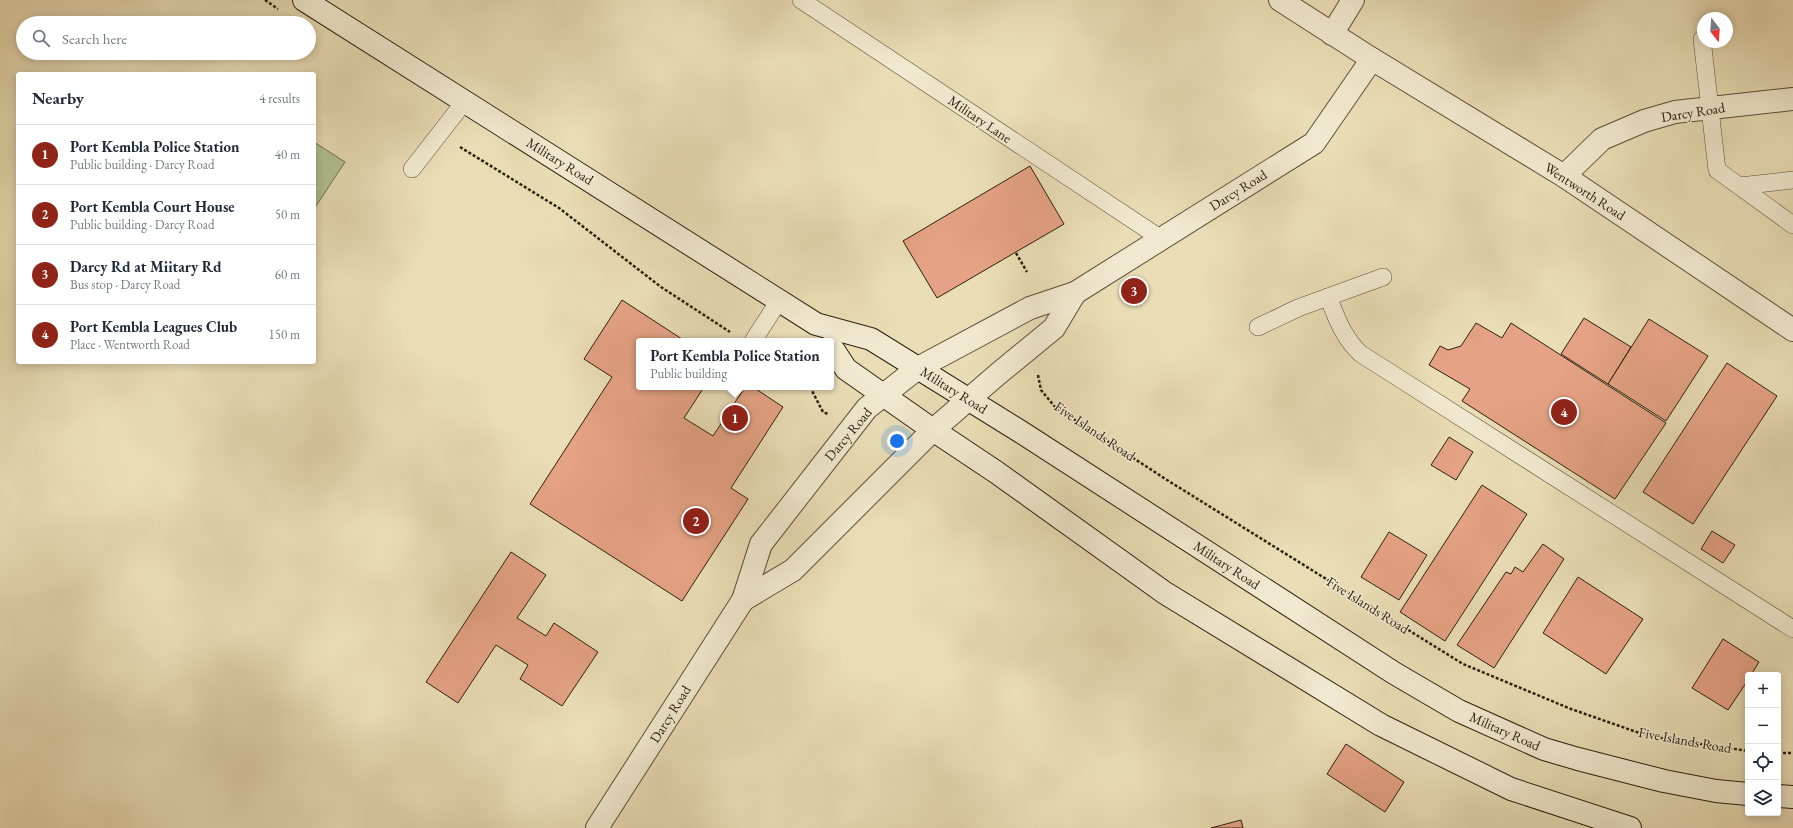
<!DOCTYPE html>
<meta charset="utf-8">
<style>
:root{--surface:#fff;--page:#f2f2f3;--text:#1f2937;--muted:#747a83;--line:#e0e1e3;--accent:#8f2418}
body{margin:0;font-family:"EB Garamond",serif;background:var(--page);color:var(--text)}
.controls{position:absolute;right:12px;bottom:12px;display:grid;overflow:hidden;border-radius:4px;box-shadow:0 2px 10px #0003}
.controls button{width:36px;height:36px;display:grid;place-items:center;padding:0;border:0;border-bottom:1px solid var(--line);background:var(--surface);color:var(--text);font:20px sans-serif}
.compass{position:absolute;left:1697px;top:12px;width:36px;height:36px;border-radius:50%;background:var(--surface);box-shadow:0 2px 10px #0003;rotate:163deg}
.you{position:absolute;left:897px;top:441px;width:14px;height:14px;margin:-10px;border:3px solid #fff;border-radius:50%;background:#1a73e8;box-shadow:0 0 0 6px #1a73e833}
.badge{display:grid;place-items:center;width:26px;height:26px;border-radius:50%;background:var(--accent);color:#fff;font-size:13px;font-weight:700}
.pin{position:absolute;translate:-50% -50%;border:2px solid #fff;box-shadow:0 1px 4px #0006}
.popup{position:absolute;left:636px;top:338px;width:198px;height:52px;box-sizing:border-box;display:grid;place-content:center;border-radius:4px;background:var(--surface);filter:drop-shadow(0 1px 3px #0005);font-size:13px;white-space:nowrap;color:var(--muted)}
.popup b{font-size:15px;color:var(--text)}
.popup::after{content:'';position:absolute;left:50%;top:100%;margin-left:-8px;border:8px solid transparent;border-top-color:var(--surface)}
.list{margin:0;padding:0;list-style:none}
h2{display:flex;justify-content:space-between;align-items:center;height:52px;margin:0;padding:0 16px;font-size:17px}
h2 small{font-size:13px;font-weight:400;color:var(--muted)}
.list li{display:grid;grid-template-columns:26px 1fr auto;gap:12px;align-items:center;box-sizing:border-box;height:60px;padding:0 16px;border-top:1px solid var(--line)}
.list b{display:block;font-size:15px;white-space:nowrap}
.list p{margin:0;font-size:13px;white-space:nowrap;color:var(--muted)}
.list em{font-size:13px;font-style:normal;color:var(--muted)}
.icon{flex:none;width:22px;height:22px;fill:none;stroke:currentColor;stroke-width:2;stroke-linecap:round;stroke-linejoin:round}
.map{position:relative;flex:none;width:1793px;height:828px;overflow:hidden}
.search{position:absolute;background:var(--surface);box-shadow:0 2px 10px #0003;left:16px;top:16px;width:300px;height:44px;display:flex;align-items:center;gap:10px;box-sizing:border-box;padding:0 14px;border-radius:22px;color:var(--muted);font-size:15px}
.panel{position:absolute;background:var(--surface);box-shadow:0 2px 10px #0003;left:16px;top:72px;width:300px;height:292px;border-radius:4px}
.map>svg:first-child{display:block}
.green{fill:#b2c291;stroke:#6e7150}
.building{fill:#e5a284;stroke:#2b2010}
.lines{fill:none;stroke-linecap:round;stroke-linejoin:round}
.service-casing{stroke:#5b4f39;stroke-width:18}
.minor-casing{stroke:#5b4f39;stroke-width:24}
.tertiary-casing{stroke:#5b4f39;stroke-width:24}
.secondary-casing{stroke:#2b2010;stroke-width:24}
.path{stroke:#2b2010;stroke-width:2.5;stroke-dasharray:3 2;stroke-linecap:butt}
.service{stroke:#f1e9cf;stroke-width:17}
.minor{stroke:#f1e9cf;stroke-width:22}
.tertiary{stroke:#f1e9cf;stroke-width:22}
.secondary{stroke:#f1e9cf;stroke-width:22}
.labels{text-anchor:middle;dominant-baseline:central;stroke-width:3;stroke-linejoin:round;paint-order:stroke}
.street-label{font-size:14px;fill:#2b2010;stroke:#f1e9cf}
</style>
<div class="map">
<svg width="1793" height="828" viewBox="0 0 1793 828">
<rect width="100%" height="100%" fill="#eaddb5"/>
<filter id="stains"><feTurbulence type="fractalNoise" baseFrequency=".005" numOctaves="4"/><feColorMatrix values="0 0 0 0 .2 0 0 0 0 .09 0 0 0 0 .02 0 0 0 .5 -.17"/></filter>
<radialGradient id="worn" r=".72"><stop offset=".6" stop-color="#630" stop-opacity="0"/><stop offset="1" stop-color="#630" stop-opacity=".3"/></radialGradient>
<path class="green" d="M314,142L345,162L314,209Z"/>
<g class="building">
<path d="M1030,166L1064,224L937,298L903,241Z"/>
<path d="M622,300L685,341H639V387H704L684,418L713,436L745,387H753L783,407L731,488L748,499L682,601L530,504L612,377L584,359Z"/>
<path d="M1584,318L1631,347L1608,384L1561,354Z"/>
<path d="M1649,319L1708,356L1666,421L1608,384Z"/>
<path d="M1476,323L1502,338L1511,323L1666,423L1615,499L1462,401L1470,389L1429,365L1440,346L1448,350L1461,346Z"/>
<path d="M1727,363L1777,396L1693,524L1643,492Z"/>
<path d="M1449,437L1473,452L1456,480L1431,465Z"/>
<path d="M1482,485L1527,514L1445,641L1400,612Z"/>
<path d="M1712,531L1735,545L1723,563L1701,549Z"/>
<path d="M1389,532L1427,555L1399,600L1361,577Z"/>
<path d="M1543,544L1564,559L1494,668L1457,645L1506,572L1511,574L1515,567L1523,572Z"/>
<path d="M511,552L546,575L517,618L546,636L554,623L598,652L562,706L520,679L528,665L496,645L458,703L426,682Z"/>
<path d="M1578,577L1643,619L1606,674L1543,633Z"/>
<path d="M1723,639L1759,662L1751,675H1748V680L1728,710L1692,688Z"/>
<path d="M1346,744L1404,782L1385,812L1327,774Z"/>
<path d="M1241,820L1243,828H1211Z"/>
</g>
<g class="lines">
<defs>
<g id="service">
<path d="M801,0L1160,238"/>
<path d="M1702,39L1717,170L1793,225"/>
<path d="M412,169L465,101"/>
<path d="M1740,186L1793,180"/>
<path d="M1383,277L1328,297C1337,318 1343,338 1361,354L1793,629"/>
<path d="M1258,327L1298,308L1328,297"/>
<path d="M753,341L780,299"/>
</g>
<g id="minor">
<path d="M1332,34L1353,0"/>
<path d="M1372,59L1564,176L1793,330"/>
<path d="M1564,176L1602,139L1644,121L1675,112L1793,99"/>
</g>
<g id="tertiary">
<path d="M743,600L793,570L933,430L998,374L1054,328L1075,293"/>
<path d="M597,828L743,600L761,544L867,408L918,368L1030,308L1075,293L1314,143L1372,59L1280,0"/>
</g>
<g id="secondary">
<path d="M304,0L816,324L871,339L1021,432L1394,673L1459,711L1544,749L1578,759L1664,781L1716,791L1748,794"/>
<path d="M831,346L846,369L933,430L996,472L1165,593L1381,725L1511,789L1630,828"/>
<path d="M1778,796L1793,797"/>
</g>
</defs>
<use href="#service" class="service-casing"/>
<use href="#minor" class="minor-casing"/>
<use href="#tertiary" class="tertiary-casing"/>
<use href="#secondary" class="secondary-casing"/>
<g class="path">
<path d="M265,0L278,9"/>
<path d="M460,147L559,208L661,287L730,332"/>
<path d="M1016,253L1027,272"/>
<path d="M1038,375L1041,390L1055,407L1167,480L1463,664L1571,709L1648,736L1748,751"/>
<path d="M810,387L823,412L828,414"/>
<path d="M1778,753H1793"/>
</g>
<use href="#service" class="service"/>
<use href="#minor" class="minor"/>
<use href="#tertiary" class="tertiary"/>
<use href="#secondary" class="secondary"/>
</g>
<g class="labels">
<g class="street-label">
<text transform="translate(1693 112) rotate(-9)">Darcy Road</text>
<text transform="translate(980 119) rotate(34)">Military Lane</text>
<text transform="translate(560 161) rotate(32)">Military Road</text>
<text transform="translate(1238 190) rotate(-32)">Darcy Road</text>
<text transform="translate(1585 191) rotate(33)">Wentworth Road</text>
<text transform="translate(954 390) rotate(32)">Military Road</text>
<text transform="translate(1095 431) rotate(34)">Five Islands Road</text>
<text transform="translate(848 434) rotate(-50)">Darcy Road</text>
<text transform="translate(1227 565) rotate(33)">Military Road</text>
<text transform="translate(1368 605) rotate(32)">Five Islands Road</text>
<text transform="translate(670 714) rotate(-58)">Darcy Road</text>
<text transform="translate(1505 731) rotate(24)">Military Road</text>
<text transform="translate(1685 740) rotate(10)">Five Islands Road</text>
</g>
</g>
<rect width="100%" height="100%" filter="url(#stains)"/>
<rect width="100%" height="100%" fill="url(#worn)"/>
</svg>
<div class="controls">
<button>+</button>
<button>−</button>
<button><svg class="icon" aria-label="locate" viewBox="0 0 24 24"><circle cx="12" cy="12" r="6"/><path d="M12 2v4M12 18v4M2 12h4M18 12h4"/></svg></button>
<button><svg class="icon" aria-label="layers" viewBox="0 0 24 24"><path d="M12 4l9 5-9 5-9-5zM3 14l9 5 9-5"/></svg></button>
</div>
<svg class="compass" viewBox="-18 -18 36 36"><path d="M0-13l5 13h-10z" fill="#e53935"/><path d="M0 13l5-13h-10z" fill="#747a83"/></svg>
<div class="you"></div>
<div class="pin badge" style="left:735px;top:418px">1</div>
<div class="popup"><b>Port Kembla Police Station</b>Public building</div>
<div class="pin badge" style="left:696px;top:521px">2</div>
<div class="pin badge" style="left:1134px;top:291px">3</div>
<div class="pin badge" style="left:1564px;top:412px">4</div>
<div class="search"><svg class="icon" aria-label="search" viewBox="0 0 24 24"><circle cx="10" cy="10" r="6"/><path d="M15 15l6 6"/></svg>Search here</div>
<section class="panel">
<h2>Nearby<small>4 results</small></h2>
<ul class="list">
<li><span class="badge">1</span><div><b>Port Kembla Police Station</b><p>Public building · Darcy Road</p></div><em>40 m</em></li>
<li><span class="badge">2</span><div><b>Port Kembla Court House</b><p>Public building · Darcy Road</p></div><em>50 m</em></li>
<li><span class="badge">3</span><div><b>Darcy Rd at Miitary Rd</b><p>Bus stop · Darcy Road</p></div><em>60 m</em></li>
<li><span class="badge">4</span><div><b>Port Kembla Leagues Club</b><p>Place · Wentworth Road</p></div><em>150 m</em></li>
</ul>
</section>
</div>
